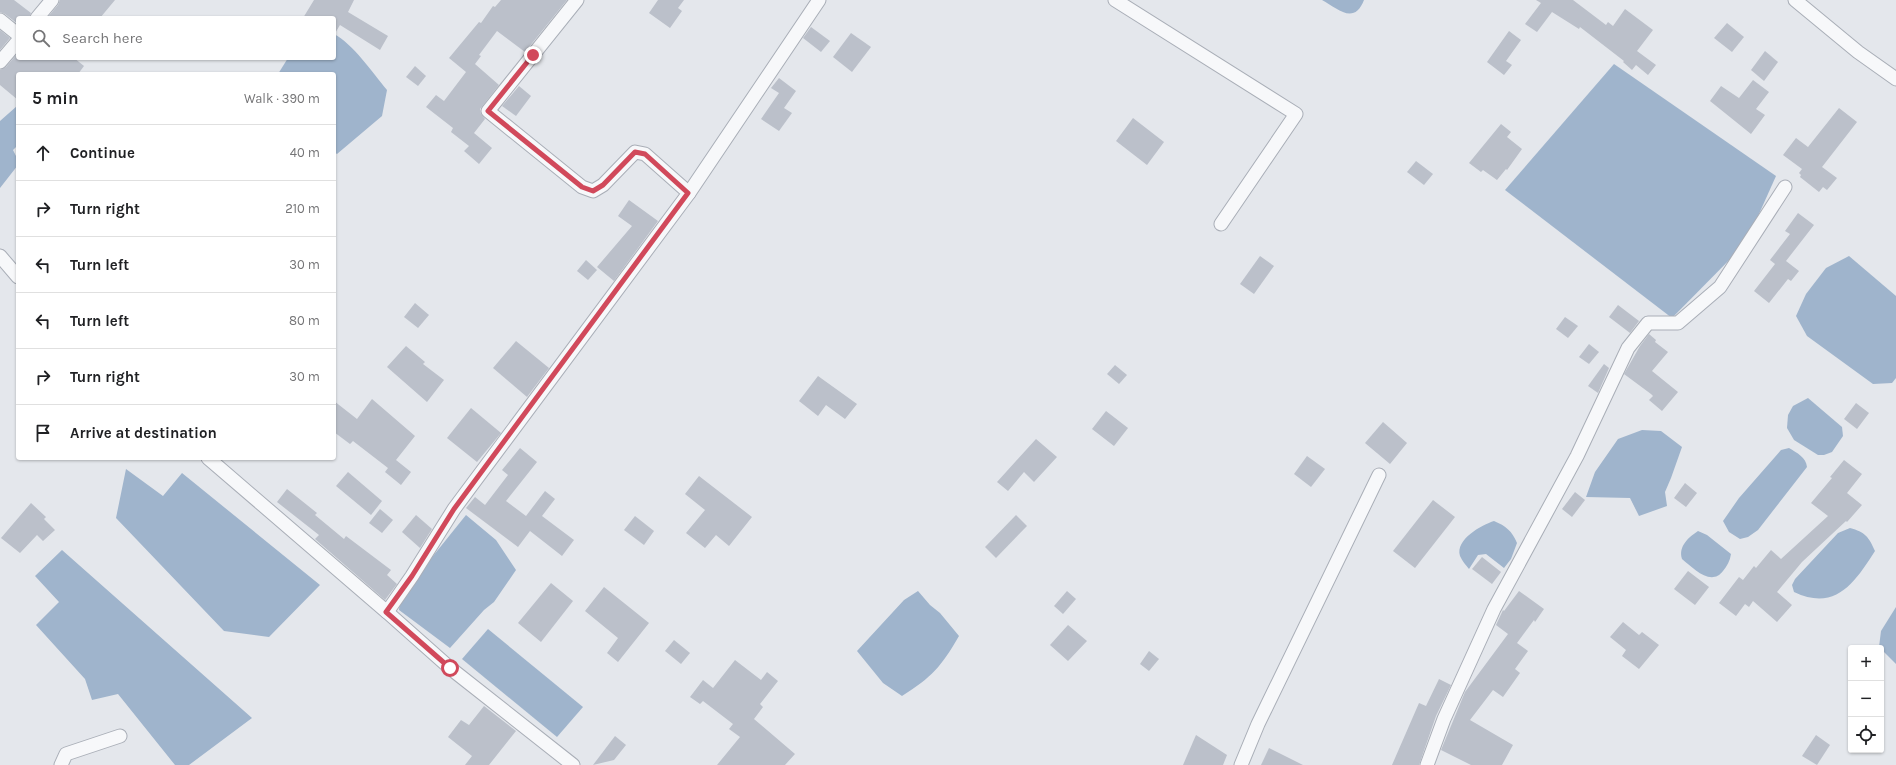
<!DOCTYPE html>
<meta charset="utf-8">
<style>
:root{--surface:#fff;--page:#f2f2f2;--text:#202124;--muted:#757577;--line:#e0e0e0}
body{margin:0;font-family:Karla,sans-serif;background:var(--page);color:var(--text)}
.controls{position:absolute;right:12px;bottom:12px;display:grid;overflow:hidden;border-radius:4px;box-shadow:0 1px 3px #0004}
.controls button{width:36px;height:36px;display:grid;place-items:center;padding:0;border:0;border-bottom:1px solid var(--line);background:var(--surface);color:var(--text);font:20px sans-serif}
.stop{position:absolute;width:12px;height:12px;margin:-9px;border:3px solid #d1495b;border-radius:50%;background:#fff}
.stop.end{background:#d1495b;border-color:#fff;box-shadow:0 1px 4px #0008}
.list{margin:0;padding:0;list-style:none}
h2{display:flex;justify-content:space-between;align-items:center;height:52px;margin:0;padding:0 16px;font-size:17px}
h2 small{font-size:13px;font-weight:400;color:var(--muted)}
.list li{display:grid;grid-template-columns:26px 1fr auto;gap:12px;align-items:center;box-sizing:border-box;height:56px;padding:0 16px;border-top:1px solid var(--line)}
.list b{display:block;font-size:15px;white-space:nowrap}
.list em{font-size:13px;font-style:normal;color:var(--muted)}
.icon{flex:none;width:22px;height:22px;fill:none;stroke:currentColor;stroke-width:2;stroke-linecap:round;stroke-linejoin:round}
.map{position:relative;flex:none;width:1896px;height:765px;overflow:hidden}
.search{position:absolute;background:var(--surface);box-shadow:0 1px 3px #0004;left:16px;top:16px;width:320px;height:44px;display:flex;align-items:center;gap:10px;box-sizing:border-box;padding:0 14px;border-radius:4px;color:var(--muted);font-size:15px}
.panel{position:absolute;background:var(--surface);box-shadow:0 1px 3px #0004;left:16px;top:72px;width:320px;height:388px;border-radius:4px}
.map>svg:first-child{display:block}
.water{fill:#9fb4cc}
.building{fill:#bbc0ca}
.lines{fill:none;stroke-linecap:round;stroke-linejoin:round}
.street-casing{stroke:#a9aeb7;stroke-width:15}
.street{stroke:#f7f8fa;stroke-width:13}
.route{stroke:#d1495b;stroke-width:5}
</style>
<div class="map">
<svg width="1896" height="765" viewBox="0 0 1896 765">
<rect width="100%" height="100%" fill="#e4e7ec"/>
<g class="water">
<path d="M1322,0H1364C1354,26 1337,8 1322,0Z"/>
<path d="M334,34C353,44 372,72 387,90L382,116L337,154L334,152V74H278L288,58H334Z"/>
<path d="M1614,64L1776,176L1746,243L1672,318L1505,190Z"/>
<path d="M17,106L18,145L13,150L18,160V165L0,188V121Z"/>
<path d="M1849,256L1896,296V378L1892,383L1873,384L1807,336L1796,316L1806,294L1826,268Z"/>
<path d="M1808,398L1842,427L1843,436L1832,452L1824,455H1818L1794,440L1787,428L1788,415L1793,406Z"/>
<path d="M1642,430L1661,431L1682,447L1671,478L1665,492L1667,506L1639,516L1630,498L1586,497L1595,472L1618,439Z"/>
<path d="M1789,448C1797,453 1806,457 1807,467L1758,530L1748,537L1740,539L1729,532L1723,521L1739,498L1781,450Z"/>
<path d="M126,469L163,496L182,473L320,585L269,637L224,631L116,518Z"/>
<path d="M466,515L496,540L516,570L494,602L484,610L450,648L399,610L400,599L410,589L429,561Z"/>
<path d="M1494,521C1506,526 1512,531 1517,543L1511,559L1504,568L1486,554L1478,555L1469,569C1466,565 1462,561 1460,556C1455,539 1482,525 1494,521Z"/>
<path d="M1850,528C1865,532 1869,537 1875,551C1855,582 1836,612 1794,592L1792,585L1795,579L1838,533Z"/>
<path d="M1698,531L1707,535L1731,554C1730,561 1727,566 1723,571C1711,587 1693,568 1682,559C1678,546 1689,537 1698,531Z"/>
<path d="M62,550L252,718L189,765H175L118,694L92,700L85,679L36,625L59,602L35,576Z"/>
<path d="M918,591L930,605L940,613L959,636C941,667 932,677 902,696L883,683L857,651L904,600Z"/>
<path d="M1896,607V664L1879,647L1881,631Z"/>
<path d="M488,629L583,707L557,737L462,659Z"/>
</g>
<g class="building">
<path d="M0,0H14L31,13L29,18H18V24L5,14L0,12Z"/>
<path d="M60,0H115L100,18H47L58,5Z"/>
<path d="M314,0H354L348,12L388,36L380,50L340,25L334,35V18H303Z"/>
<path d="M501,0H567L525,52L497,31L479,55L481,56L475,64L499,85L480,109L481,114L485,119L474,133L492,148L479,164L464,151L469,146L451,132L453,128L426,107L436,95L444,101L466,72L449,58L479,22L481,23L493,6L495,7Z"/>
<path d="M658,0H684L678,8L682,11L670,28L649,13Z"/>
<path d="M1536,0H1573L1606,25L1608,22L1613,26L1625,9L1653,30L1637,51L1656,65L1648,75L1636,65L1632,70L1623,62L1624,61L1580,27L1579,29L1552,12L1537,32L1525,24L1541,3Z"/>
<path d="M1727,23L1744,37L1732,52L1714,38Z"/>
<path d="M811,27L830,41L821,52L803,38Z"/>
<path d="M0,30L10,38L0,50Z"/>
<path d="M1509,31L1521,40L1506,61L1512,65L1504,75L1487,62Z"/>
<path d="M851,33L871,47L852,72L833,57Z"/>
<path d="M1765,51L1778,62L1764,81L1751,70Z"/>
<path d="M18,53V58H74L84,66L78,74H18V100L0,85V70L6,67Z"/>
<path d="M415,66L426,76L418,86L406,77Z"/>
<path d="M779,78L796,91L784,108L792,113L779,131L761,119L779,93L771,88Z"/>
<path d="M1753,80L1769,92L1756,109L1765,115L1751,134L1710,101L1721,86L1739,98Z"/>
<path d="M519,86L531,96L516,116L502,106Z"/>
<path d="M1839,108L1857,122L1822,167L1837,178L1827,190L1823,187L1819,192L1800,177L1801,175L1799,173L1802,169L1783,155L1796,138L1808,147Z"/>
<path d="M1133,118L1164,142L1147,165L1116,141Z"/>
<path d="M1501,124L1511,132L1507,137L1522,149L1507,170L1506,169L1497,180L1483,170L1481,172L1469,163Z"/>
<path d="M1416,161L1433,174L1424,185L1407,172Z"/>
<path d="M629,200L658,221L614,281L597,267L632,226L618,216Z"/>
<path d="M1798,213L1814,225L1786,261L1799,271L1791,281L1788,279L1769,303L1754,291L1775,264L1770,260L1790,234L1785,231Z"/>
<path d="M1260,256L1274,266L1254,294L1240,284Z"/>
<path d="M586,260L597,270L588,280L577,271Z"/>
<path d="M415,303L429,315L418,328L404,317Z"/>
<path d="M1618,305L1639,321L1630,333L1609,317Z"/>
<path d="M1565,317L1578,326L1568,338L1556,329Z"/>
<path d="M1649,334L1656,340L1655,342L1668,352L1652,371L1678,392L1662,411L1649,400L1653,396L1651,394L1624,374L1640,346Z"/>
<path d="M516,341L549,368L527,397L493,368Z"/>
<path d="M1589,344L1599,352L1589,364L1579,357Z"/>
<path d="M406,346L425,362L423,364L444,380L427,402L387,367Z"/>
<path d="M1604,364L1609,368L1598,393L1588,386Z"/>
<path d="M1115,365L1127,375L1119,384L1107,374Z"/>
<path d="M818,376L857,404L845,419L826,405L818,416L799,401Z"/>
<path d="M372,399L415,436L396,460L411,472L401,485L385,472L388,468L353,441L350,444L334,432V401L357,419Z"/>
<path d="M1856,403L1869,413L1857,429L1844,419Z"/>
<path d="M471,408L501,433L477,462L447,438Z"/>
<path d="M1106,411L1128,428L1114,446L1092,429Z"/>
<path d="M1383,422L1407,443L1390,464L1365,443Z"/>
<path d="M1036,439L1057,457L1034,482L1024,472L1008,491L997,482Z"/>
<path d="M520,448L537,462L506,501L526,516L545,491L555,499L542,516L574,540L562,556L530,531L518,547L466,508L475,497L485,505L508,475L502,470Z"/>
<path d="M1307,456L1325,469L1311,487L1294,474Z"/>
<path d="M1844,460L1862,474L1847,493L1862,505L1847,522L1846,521L1802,562L1777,592L1792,605L1777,622L1753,601L1749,607L1745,604L1736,616L1719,603L1739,577L1743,580L1754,566L1756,568L1771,550L1781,559L1828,516L1811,503L1832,478L1830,477Z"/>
<path d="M348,472L382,501L371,515L336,486Z"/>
<path d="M699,476L752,517L729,546L716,535L705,548L686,533L705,510L685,494Z"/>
<path d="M1685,483L1697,493L1686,507L1674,498Z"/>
<path d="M287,489L317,513L315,515L344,539L346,536L391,570L387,575L397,584L385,600L315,539L319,535L277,502Z"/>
<path d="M1575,492L1585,500L1572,517L1562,509Z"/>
<path d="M1433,500L1455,517L1415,568L1393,551Z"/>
<path d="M31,503L46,517L44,519L55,530L43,541L37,535L20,553L1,538Z"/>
<path d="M380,509L393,520L382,533L369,523Z"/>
<path d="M416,515L432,529L420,548L402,532Z"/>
<path d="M1016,515L1027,526L996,558L985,547Z"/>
<path d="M635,516L654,531L644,545L624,530Z"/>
<path d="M1482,557L1501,572L1492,584L1472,569Z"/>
<path d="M1688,571L1709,587L1695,605L1674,589Z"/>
<path d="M551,583L573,601L541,642L518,623Z"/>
<path d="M604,587L649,623L618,662L607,653L618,638L585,611Z"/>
<path d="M1067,591L1076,599L1063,614L1054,606Z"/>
<path d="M1519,591L1544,609L1535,622L1534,620L1517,643L1528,651L1515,669L1520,673L1503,697L1493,690L1470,720L1513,745L1502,765H1471L1441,750L1465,692L1508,634L1496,625L1503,610L1504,611Z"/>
<path d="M1623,622L1639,635L1642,632L1659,645L1639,669L1622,656L1626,650L1610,637Z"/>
<path d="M1068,625L1087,641L1068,661L1050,645Z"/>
<path d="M674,640L690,653L681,664L665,651Z"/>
<path d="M1149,651L1159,659L1149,671L1140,664Z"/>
<path d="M735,660L761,680L767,672L778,681L760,704L763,707L754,719L795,754L785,765H717L740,737L729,729L733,724L703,701L700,704L690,697L703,680L713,688Z"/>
<path d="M1439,679L1451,685L1436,716L1419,765H1392L1419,703L1426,706Z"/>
<path d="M484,706L516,731L489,765H465L472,756L448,737L461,720L469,725Z"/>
<path d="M1196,735L1227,755L1223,765H1183Z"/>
<path d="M1816,735L1830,745L1817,765L1802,756Z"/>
<path d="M615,736L626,745L614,760L593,765Z"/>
<path d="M1269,748L1303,765H1261Z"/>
</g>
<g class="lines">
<defs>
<g id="street">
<path d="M1115,0L1296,114L1221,224"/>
<path d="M1795,0L1858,52L1896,79"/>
<path d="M37,18L52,0"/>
<path d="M0,20L16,33"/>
<path d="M0,62L18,41"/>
<path d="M689,193L819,0"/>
<path d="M0,256L18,277"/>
<path d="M208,458L387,612L412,576L454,509L689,193L645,154L635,152L603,185L593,191L582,187L488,111L577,0"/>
<path d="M387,612L450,668L573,765"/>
<path d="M61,765L66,754L120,736"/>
<path d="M1241,765L1258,724L1379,475"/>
<path d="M1427,765L1444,719L1494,609L1577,456L1628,348L1648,323H1678L1720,287L1785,187"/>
</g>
</defs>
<use href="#street" class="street-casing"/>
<use href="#street" class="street"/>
</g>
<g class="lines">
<path class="route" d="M450,668L386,612L412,576L454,509L688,193L645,154L635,152L603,185L593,191L582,187L488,111L533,55"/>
</g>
</svg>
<div class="controls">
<button>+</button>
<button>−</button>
<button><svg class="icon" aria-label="locate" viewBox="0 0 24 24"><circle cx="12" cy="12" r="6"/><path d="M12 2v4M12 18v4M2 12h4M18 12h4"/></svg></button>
</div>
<div class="stop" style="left:450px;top:668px"></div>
<div class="stop end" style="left:533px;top:55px"></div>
<div class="search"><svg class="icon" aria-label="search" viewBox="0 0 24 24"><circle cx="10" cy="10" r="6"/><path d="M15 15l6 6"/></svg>Search here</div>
<section class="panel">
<h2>5 min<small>Walk · 390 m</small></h2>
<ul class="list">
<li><svg class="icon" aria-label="ahead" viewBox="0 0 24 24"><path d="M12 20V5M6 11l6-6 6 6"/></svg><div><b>Continue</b></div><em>40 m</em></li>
<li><svg class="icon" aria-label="right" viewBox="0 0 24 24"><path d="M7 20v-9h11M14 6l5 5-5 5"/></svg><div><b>Turn right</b></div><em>210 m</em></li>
<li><svg class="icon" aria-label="left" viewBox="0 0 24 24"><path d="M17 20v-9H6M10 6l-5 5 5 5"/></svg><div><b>Turn left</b></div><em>30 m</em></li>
<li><svg class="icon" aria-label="left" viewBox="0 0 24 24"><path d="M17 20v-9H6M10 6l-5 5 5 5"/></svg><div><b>Turn left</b></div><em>80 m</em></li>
<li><svg class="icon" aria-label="right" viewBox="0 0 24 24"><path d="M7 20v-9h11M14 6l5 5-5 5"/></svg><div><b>Turn right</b></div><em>30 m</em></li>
<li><svg class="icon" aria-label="arrive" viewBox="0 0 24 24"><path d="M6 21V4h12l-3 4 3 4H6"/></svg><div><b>Arrive at destination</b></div></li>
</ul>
</section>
</div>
